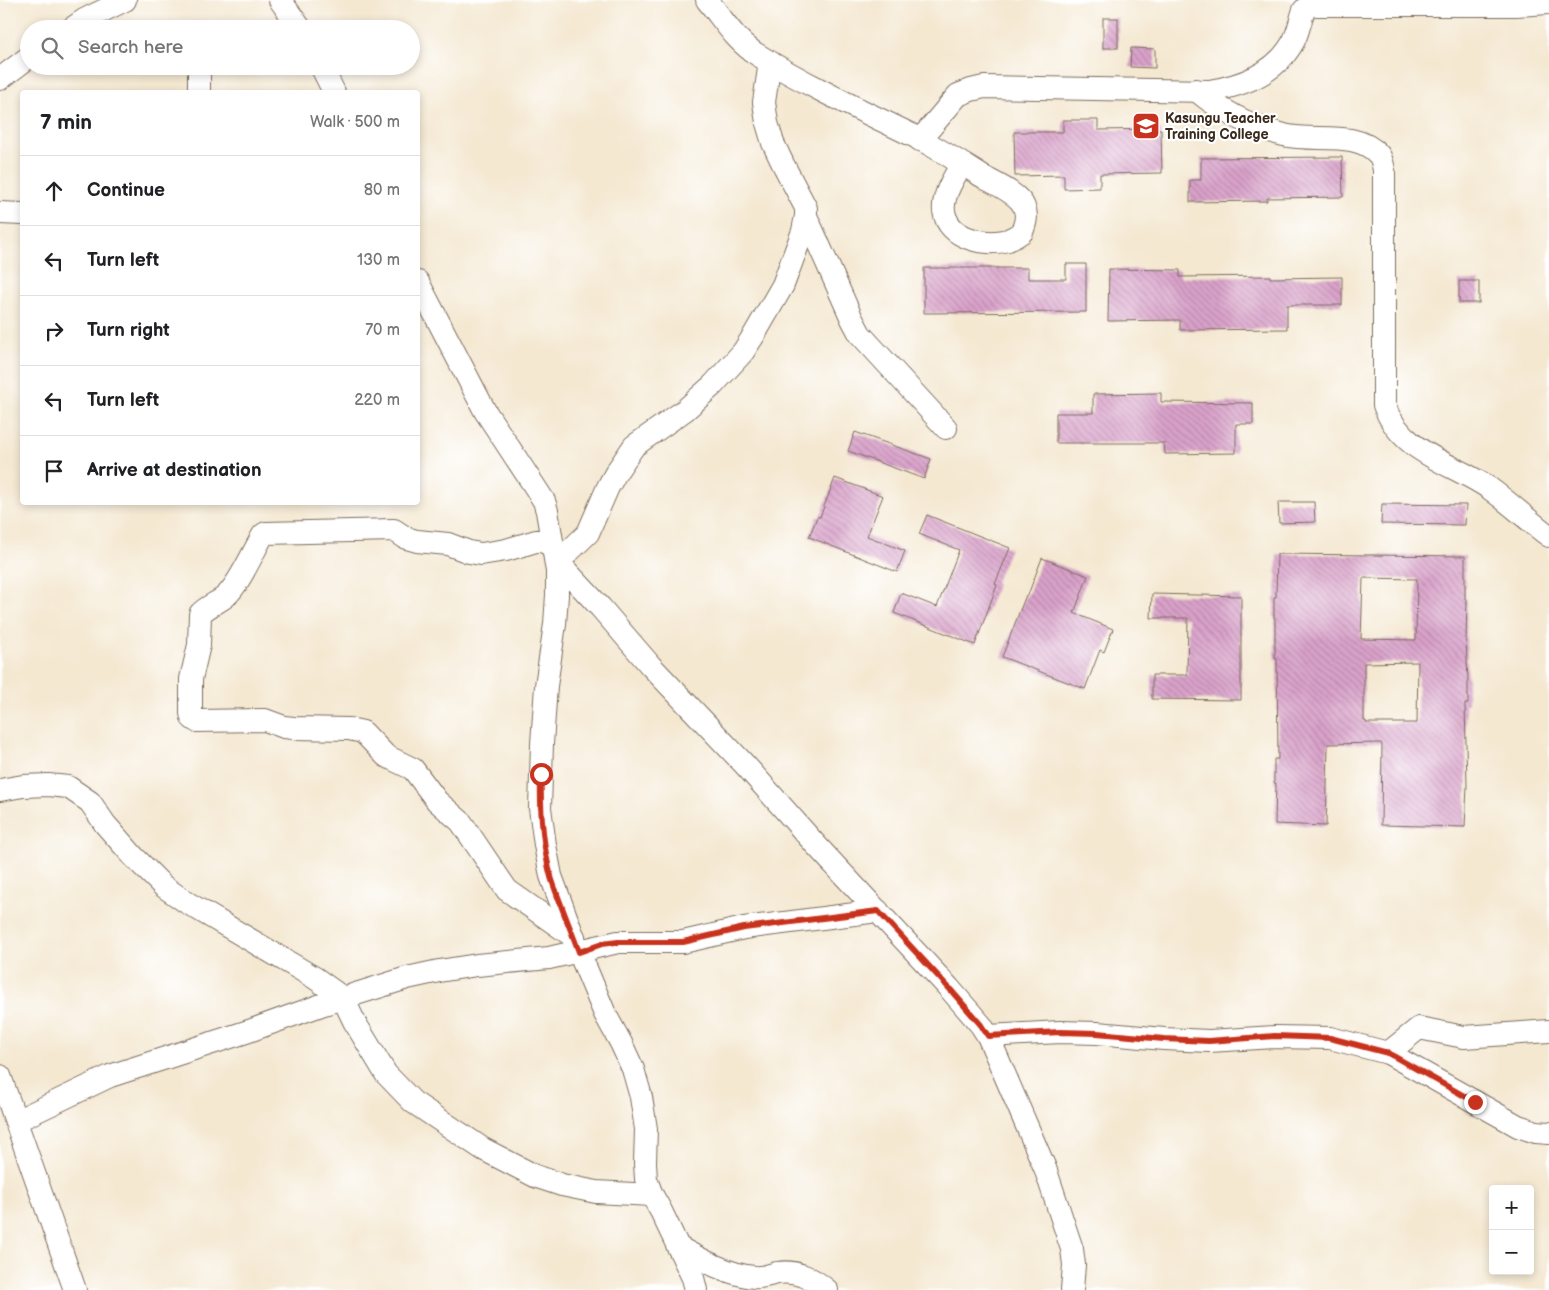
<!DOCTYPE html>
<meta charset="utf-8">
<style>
:root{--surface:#fff;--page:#f2f2f2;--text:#202124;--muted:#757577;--line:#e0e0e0}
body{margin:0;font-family:"Balsamiq Sans",sans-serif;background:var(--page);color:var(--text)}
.controls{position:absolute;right:15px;bottom:15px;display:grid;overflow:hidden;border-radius:5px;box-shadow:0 2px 8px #0003}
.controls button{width:45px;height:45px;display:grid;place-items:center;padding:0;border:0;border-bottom:1px solid var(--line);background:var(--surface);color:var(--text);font:25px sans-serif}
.stop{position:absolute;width:15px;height:15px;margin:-11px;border:4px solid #c8321e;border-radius:50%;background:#fff}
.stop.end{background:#c8321e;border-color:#fff;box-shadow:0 1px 5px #0008}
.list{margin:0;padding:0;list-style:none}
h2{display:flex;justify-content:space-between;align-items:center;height:65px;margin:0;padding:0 20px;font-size:21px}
h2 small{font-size:16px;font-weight:400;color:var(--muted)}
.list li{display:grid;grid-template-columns:32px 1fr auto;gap:15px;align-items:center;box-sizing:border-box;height:70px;padding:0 20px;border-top:1px solid var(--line)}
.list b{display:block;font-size:19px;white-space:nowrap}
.list em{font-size:16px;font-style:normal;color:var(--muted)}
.icon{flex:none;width:28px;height:28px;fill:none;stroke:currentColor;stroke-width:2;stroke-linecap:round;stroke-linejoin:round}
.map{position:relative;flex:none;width:1549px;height:1290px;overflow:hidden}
.search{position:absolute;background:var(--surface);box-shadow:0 2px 8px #0003;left:20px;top:20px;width:400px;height:55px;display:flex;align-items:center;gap:12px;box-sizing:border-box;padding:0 18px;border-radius:28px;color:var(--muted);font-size:19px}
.panel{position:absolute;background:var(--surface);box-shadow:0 2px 8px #0003;left:20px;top:90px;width:400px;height:415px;border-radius:5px}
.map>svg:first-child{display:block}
.building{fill:url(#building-back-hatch);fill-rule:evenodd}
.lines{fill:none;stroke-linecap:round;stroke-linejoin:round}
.minor-casing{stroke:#7c6c5d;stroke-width:24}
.minor{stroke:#fff;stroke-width:22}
.route{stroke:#c8321e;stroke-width:6}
.labels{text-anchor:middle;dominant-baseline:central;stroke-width:4.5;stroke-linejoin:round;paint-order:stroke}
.poi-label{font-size:14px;font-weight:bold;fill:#3b2a1e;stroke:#fff;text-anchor:start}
</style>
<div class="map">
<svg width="1549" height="1290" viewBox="0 0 1549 1290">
<defs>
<pattern id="building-back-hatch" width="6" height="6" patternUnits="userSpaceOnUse" patternTransform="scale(1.25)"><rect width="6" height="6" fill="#daa2cb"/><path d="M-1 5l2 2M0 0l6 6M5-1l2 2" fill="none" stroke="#b284a4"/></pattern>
</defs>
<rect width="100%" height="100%" fill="#fff"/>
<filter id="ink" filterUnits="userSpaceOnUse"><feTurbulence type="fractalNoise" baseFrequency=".02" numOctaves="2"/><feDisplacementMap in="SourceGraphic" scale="10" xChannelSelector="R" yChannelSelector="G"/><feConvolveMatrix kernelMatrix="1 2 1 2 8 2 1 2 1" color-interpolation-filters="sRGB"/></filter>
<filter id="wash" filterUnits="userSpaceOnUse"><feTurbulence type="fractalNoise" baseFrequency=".0096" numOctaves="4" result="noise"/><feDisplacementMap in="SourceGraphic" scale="20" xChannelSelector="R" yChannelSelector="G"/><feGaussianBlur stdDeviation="1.12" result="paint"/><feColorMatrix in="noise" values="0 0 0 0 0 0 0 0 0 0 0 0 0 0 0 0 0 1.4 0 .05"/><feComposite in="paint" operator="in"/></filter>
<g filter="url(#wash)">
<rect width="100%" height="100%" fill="#f4e8d1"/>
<g id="blocks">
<g class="building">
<rect x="1103" y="18" width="15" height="30"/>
<path d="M1131,48L1155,49V68L1130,67Z"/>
<path d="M1063,120H1098V130L1161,129L1162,173L1100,174V188L1064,189V175L1015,176L1014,132H1063Z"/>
<path d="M1342,157L1343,197L1267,198V201L1190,202V180H1201V158Z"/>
<path d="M1066,264H1086V312L924,313V268H1028V279H1066Z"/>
<path d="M1109,269L1180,270V277L1270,276V278L1342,277V305H1287V329L1180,330V320L1108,321Z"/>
<rect x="1459" y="281" width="20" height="22"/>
<path d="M1161,393V402L1253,403V424H1236V453L1165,454L1164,443H1056V413H1093V394Z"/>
<path d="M855,432L931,459L924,479L848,451Z"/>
<path d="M835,478L883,496L867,536L905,551L897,572L809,537L817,517H820Z"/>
<path d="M1278,502H1314L1315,522L1279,523Z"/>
<path d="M1382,504L1466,505L1465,525L1381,524Z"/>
<path d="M927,515L1010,548L995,584L997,585L975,645L894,613L901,593L937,607L959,550L919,534Z"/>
<path d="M1277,554L1465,556V599H1467L1466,639L1468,681V704H1465L1467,786L1465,827L1381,825L1382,745L1381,743L1328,744L1326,826L1275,824L1276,783H1274V759H1278L1277,659H1275V618H1274V597H1276ZM1363,578L1417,579L1416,640L1361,639ZM1418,662L1417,723H1366V721H1364V663Z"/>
<path d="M1042,558L1088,576L1074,613L1113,629L1104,652L1100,650L1085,689L1002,657L1026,595H1028Z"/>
<path d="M1152,594L1241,596V700L1152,699V675H1187L1188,618H1151Z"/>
</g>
</g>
</g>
<g filter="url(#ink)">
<use href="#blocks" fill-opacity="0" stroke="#7c6c5d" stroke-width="1"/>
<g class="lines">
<defs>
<g id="minor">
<path d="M280,0L301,29"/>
<path d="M707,0C723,19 736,42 758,55C810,87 865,112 920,139C942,151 964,165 985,178C996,184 1020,195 1024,207C1028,216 1025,224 1022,232C1018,235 1013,238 1008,240C985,246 948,239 944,211C942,196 954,177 962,164"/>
<path d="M71,29L84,20L125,0"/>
<path d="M321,66L334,92"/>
<path d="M0,79L29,57"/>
<path d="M1196,90C1221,111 1252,127 1284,135C1313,143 1357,129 1379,155C1382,159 1383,165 1384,170V405C1401,453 1452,463 1489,488C1510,503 1529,521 1549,536"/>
<path d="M199,92V66"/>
<path d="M920,140L958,95L971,90L984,87L1209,91C1241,86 1275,73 1292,44C1298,35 1300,21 1304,10L1307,7L1313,5H1516L1549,3"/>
<path d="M0,213L22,214"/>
<path d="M806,216L852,319L860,334L946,428"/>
<path d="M418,282L485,411L535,487L544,501L547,511L557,571V595L555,624L546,686L542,744L540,808L545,845L551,876L579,952L605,1014L621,1043L633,1069L641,1097L646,1129L645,1163L646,1179L652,1195L661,1211L693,1278L696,1290"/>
<path d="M553,546L542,541H536L506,550L481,554L469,552L448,544L417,541L406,538L394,530L266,533L263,535C253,552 240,583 226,596C218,603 207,606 200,614L199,645L191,679V713L192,718L196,721L265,720L284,727L294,728L349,729L363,732L386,756L413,769L437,801L461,822L507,890L574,937"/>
<path d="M558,562L601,608L650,665L746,766L815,844L949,988L981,1025L988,1036L1045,1168L1072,1249L1074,1265L1072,1290"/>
<path d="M556,564L588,533L608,487L617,471L634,446L685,410L713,385L743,352L754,335L783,285L803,231L806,216V208L783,164L773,143L767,123L764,102L770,62"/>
<path d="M0,790L23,786L48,785L68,787L90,802L105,824L133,856L163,886L186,902L315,978L343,998L354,1021L386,1074L413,1102L483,1149L535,1176L562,1185L596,1192L652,1195"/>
<path d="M988,1036L1060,1032L1097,1033L1164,1039L1209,1041L1275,1037L1330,1038L1388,1053L1518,1126L1536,1132L1549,1133"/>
<path d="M1388,1053L1419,1028L1464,1037L1549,1031"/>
<path d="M0,1076L75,1290"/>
<path d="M16,1121L110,1076L249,1031L324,1004L407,978L439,971L477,965L549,958L618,942H683L744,928L878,911"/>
<path d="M678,1247C700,1259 729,1275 754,1277C762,1278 769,1275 777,1273C797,1270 812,1278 827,1290"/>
</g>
</defs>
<use href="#minor" class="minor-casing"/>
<use href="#minor" class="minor"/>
</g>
</g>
<g class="lines" filter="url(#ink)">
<path class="route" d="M541,774C540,809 542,843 551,877C559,902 570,927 579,952L602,944L618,942H683L744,928L878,911L949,988L981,1025L988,1036L1060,1032L1097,1033L1164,1039L1209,1041L1275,1036L1330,1038L1388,1053L1475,1102"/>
</g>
<defs>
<symbol id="university-square" viewBox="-11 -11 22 22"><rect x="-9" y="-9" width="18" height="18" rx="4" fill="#c8321e" stroke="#fff"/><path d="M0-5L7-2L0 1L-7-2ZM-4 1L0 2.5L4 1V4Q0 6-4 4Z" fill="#fff"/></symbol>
</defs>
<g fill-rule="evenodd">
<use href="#university-square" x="1130" y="110" width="32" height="32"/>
</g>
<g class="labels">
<g class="poi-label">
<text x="1165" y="118">Kasungu Teacher<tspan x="1165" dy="16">Training College</tspan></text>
</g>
</g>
</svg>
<div class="controls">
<button>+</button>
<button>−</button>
</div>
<div class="stop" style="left:541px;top:774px"></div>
<div class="stop end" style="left:1475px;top:1102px"></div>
<div class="search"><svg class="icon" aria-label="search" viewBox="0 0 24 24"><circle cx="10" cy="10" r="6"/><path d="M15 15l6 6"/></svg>Search here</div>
<section class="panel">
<h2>7 min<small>Walk · 500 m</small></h2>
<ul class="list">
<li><svg class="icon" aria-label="ahead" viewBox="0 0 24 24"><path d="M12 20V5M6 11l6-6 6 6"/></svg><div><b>Continue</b></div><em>80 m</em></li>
<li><svg class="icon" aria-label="left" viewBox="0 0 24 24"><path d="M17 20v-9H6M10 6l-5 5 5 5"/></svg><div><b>Turn left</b></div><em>130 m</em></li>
<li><svg class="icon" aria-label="right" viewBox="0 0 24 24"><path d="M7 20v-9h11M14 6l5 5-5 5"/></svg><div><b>Turn right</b></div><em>70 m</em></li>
<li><svg class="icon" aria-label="left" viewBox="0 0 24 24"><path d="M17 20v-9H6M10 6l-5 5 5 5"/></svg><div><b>Turn left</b></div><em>220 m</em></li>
<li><svg class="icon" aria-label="arrive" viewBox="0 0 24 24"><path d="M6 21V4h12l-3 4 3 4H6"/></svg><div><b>Arrive at destination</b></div></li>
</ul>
</section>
</div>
